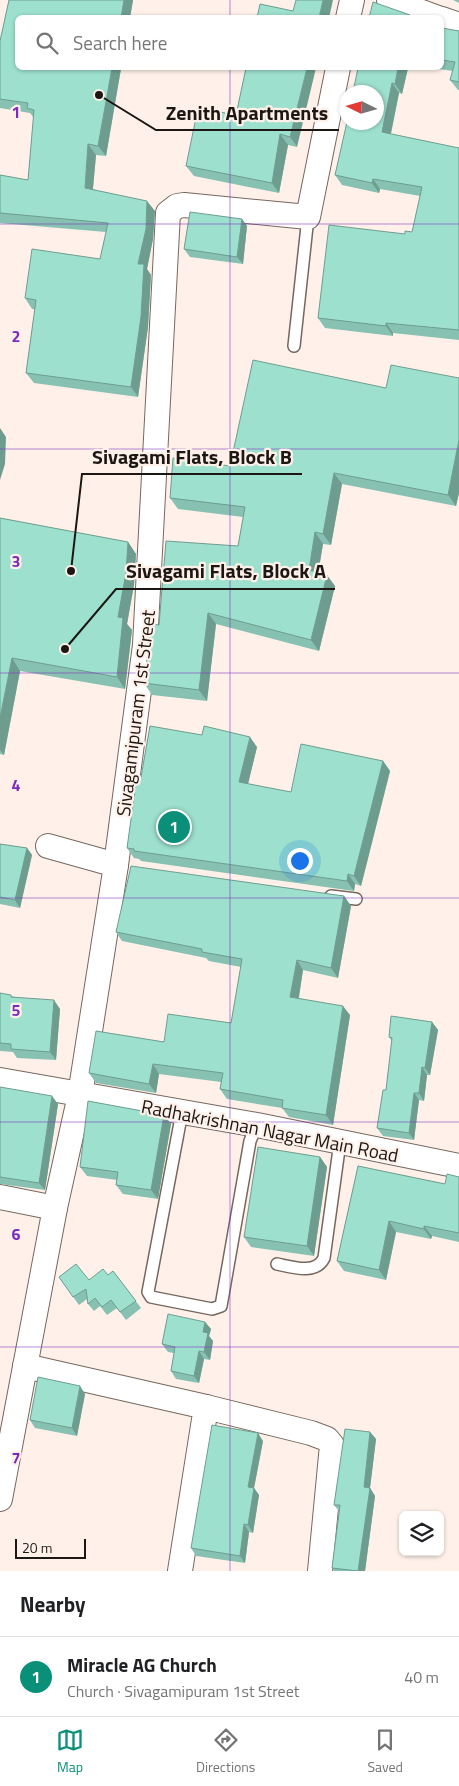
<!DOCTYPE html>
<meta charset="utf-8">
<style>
:root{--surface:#fff;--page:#f2f2f2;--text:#202124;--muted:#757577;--line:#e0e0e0;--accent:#0a9079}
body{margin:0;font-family:"Titillium Web",sans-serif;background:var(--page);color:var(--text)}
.controls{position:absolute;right:15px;bottom:15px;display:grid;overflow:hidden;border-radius:8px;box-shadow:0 1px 4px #0004}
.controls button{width:45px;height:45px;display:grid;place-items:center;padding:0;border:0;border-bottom:1px solid var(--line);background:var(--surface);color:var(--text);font:25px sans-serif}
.compass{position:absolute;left:339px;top:85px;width:45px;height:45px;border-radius:50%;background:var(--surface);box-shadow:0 1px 4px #0004;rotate:275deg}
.scale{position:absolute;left:15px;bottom:12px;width:71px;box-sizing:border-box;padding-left:5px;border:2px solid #1d1714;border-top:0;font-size:14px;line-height:18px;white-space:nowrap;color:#1d1714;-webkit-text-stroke:4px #fff1e9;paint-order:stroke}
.you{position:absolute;left:299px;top:860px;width:18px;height:18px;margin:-12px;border:4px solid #fff;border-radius:50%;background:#1a73e8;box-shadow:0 0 0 8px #1a73e833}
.badge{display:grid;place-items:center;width:32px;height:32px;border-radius:50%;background:var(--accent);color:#fff;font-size:16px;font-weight:700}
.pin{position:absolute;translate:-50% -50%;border:2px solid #fff;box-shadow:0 1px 5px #0006}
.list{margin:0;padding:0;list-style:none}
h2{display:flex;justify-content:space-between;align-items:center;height:65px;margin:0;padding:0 20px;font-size:21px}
h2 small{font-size:16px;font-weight:400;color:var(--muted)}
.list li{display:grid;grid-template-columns:32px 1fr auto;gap:15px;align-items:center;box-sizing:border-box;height:80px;padding:0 20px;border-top:1px solid var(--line)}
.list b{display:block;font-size:19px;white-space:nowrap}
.list p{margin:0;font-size:16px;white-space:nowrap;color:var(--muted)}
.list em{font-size:16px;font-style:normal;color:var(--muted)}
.icon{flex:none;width:28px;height:28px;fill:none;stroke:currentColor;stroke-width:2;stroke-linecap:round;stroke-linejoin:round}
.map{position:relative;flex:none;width:459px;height:1571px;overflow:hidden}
.search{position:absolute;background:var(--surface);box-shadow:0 1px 4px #0004;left:15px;right:15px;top:15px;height:55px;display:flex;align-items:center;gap:12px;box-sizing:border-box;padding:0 18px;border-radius:8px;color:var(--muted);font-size:19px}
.sheet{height:145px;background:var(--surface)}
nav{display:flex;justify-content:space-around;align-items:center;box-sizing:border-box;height:70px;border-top:1px solid var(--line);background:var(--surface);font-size:14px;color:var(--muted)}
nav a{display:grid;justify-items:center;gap:2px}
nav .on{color:var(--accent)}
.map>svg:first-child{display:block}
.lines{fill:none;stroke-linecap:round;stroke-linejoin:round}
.service-casing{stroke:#76675f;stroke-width:14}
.minor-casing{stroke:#76675f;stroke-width:26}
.service{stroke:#fff;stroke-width:11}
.minor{stroke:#fff;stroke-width:24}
.wall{fill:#87c1b1}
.shaded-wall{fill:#6e9d90}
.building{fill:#9de0ce;stroke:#6e9d90}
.grid{fill:none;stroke:#7b2cbf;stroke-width:1;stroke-opacity:0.55}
.labels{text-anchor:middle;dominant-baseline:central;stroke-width:4.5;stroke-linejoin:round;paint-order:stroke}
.street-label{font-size:19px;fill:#1d1714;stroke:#fff1e9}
.grid-label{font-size:16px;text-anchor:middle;font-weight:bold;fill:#7b2cbf;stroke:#fff1e9;stroke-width:4.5;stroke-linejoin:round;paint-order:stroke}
.leader{fill:none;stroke:#1d1714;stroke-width:2}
.callout-dot{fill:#1d1714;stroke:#fff1e9;stroke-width:2}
.callout-label{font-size:20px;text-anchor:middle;font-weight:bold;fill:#1d1714;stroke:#fff1e9;stroke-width:4.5;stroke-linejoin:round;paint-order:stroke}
</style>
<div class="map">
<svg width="459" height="1571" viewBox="0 0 459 1571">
<rect width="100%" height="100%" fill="#fff1e9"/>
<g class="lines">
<defs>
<g id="service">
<path d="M294,346L308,217"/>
<path d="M331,896L356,899"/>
<path d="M182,1112L148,1292L151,1297L212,1309L221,1306L250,1141L257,1125"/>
<path d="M277,1264C292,1267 316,1275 324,1258L340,1142"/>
</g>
<g id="minor">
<path d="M389,0L438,18"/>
<path d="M348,18L352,0"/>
<path d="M442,19L459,25"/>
<path d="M48,846L116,865"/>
<path d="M0,1080L257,1125L459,1166"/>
<path d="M0,1197L55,1208"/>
<path d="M25,1366L206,1407L180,1571"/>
<path d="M206,1407L311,1433L327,1439L332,1445L320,1571"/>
<path d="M0,1499L55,1208L80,1095L116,865L145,645L168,213L177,206L184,205L308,217L338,68"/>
</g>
</defs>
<use href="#service" class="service-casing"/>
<use href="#minor" class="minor-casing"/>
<use href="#service" class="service"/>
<use href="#minor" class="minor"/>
</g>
<g class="wall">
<path d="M9,0H133L106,156L96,155L93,189L155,211L153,239L147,269L151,275L148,327L138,397L34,383L26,373L35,309H32L25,298L100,259L106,232L0,223V175L28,180L34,118L30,113L0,108V41Z"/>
<path d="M453,0H459V3Z"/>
<path d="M442,28L459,31V90H458L450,80L453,71L431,68H442Z"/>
<path d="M246,68L297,147L288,145L279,193L194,176L186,166L236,115Z"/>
<path d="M408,68L402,94L399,93L391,134L459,148V340L393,333V336L325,328L318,318L405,234L412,232L420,196L380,189L379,193L342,185L335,175L376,92Z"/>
<path d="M242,219L247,226L243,264L190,257L184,249Z"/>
<path d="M459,378V493L456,506L342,484L331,545L323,544L318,572L335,586L319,651L216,624L207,701L152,695L144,683L159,625L238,546L243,517L178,509L170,498L230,466L386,388Z"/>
<path d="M0,518L128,542L136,554L134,585L127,624L132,630L125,689L20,671L4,755L0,754Z"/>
<path d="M257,747L248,784L291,792L383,761L390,771L361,886L355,884L354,891L141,861L139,859L134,858L127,848L141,777Z"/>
<path d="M0,844L27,848L32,855L20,908L0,904Z"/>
<path d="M344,896L351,906L338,978L303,970L299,998L350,1015L333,1125L289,1117L282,1108L227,1099L220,1089L221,1082L159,1074L156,1093L96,1083L89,1073L164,1042L231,1023L241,967L209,961L206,958L122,941L116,932Z"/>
<path d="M0,993L60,1009L56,1060L17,1058L13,1052L0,1051Z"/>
<path d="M432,1022L438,1030L430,1075H427L424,1101L419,1100L414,1140L383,1136L377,1128L386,1090L392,1041L389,1037Z"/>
<path d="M0,1087L58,1104L45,1190L0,1184Z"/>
<path d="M164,1115L171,1124L158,1199L123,1194L116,1185L117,1180L87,1176L80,1167Z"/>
<path d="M320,1157L327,1167L314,1256L251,1247L244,1237Z"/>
<path d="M358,1166L445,1184L459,1177V1242L432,1236L431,1239L396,1232L386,1280L344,1271L337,1261Z"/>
<path d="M113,1271L141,1308L126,1320L117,1308L107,1315L100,1306L94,1311L88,1304L87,1299L79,1305L59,1277L89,1280L108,1275Z"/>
<path d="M205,1322L211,1329L209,1336L213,1341L210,1360L204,1359L199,1383L176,1379L171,1371L174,1353L168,1352L162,1344Z"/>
<path d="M85,1394L77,1436L35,1428L30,1420Z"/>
<path d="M370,1432L376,1439L370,1488L375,1496L365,1571H334L332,1568L339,1511L334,1505Z"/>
<path d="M263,1441L254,1488L259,1495L253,1533L249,1532L245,1563L196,1556L191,1548Z"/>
</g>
<g class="shaded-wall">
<path d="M124,0H133L130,18H121Z"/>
<path d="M323,0H333L329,18H319Z"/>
<path d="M112,68H121L106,156L98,146Z"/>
<path d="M307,68H316L297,147L290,137Z"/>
<path d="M398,68H408L402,94L395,84Z"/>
<path d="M392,83L399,93L389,142L382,132Z"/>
<path d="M280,134L288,145L279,193L272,183Z"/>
<path d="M88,144L96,155L92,198L85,188Z"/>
<path d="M373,179L380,189L379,193L372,183Z"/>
<path d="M147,201L155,211L153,239L147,269L151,275L148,327L138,397L131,387L138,264Z"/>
<path d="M242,219L247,226L243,264L237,257Z"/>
<path d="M386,323L393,333V336L386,326Z"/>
<path d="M0,428L6,437L5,464L0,480Z"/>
<path d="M459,440V493L456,506L448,495Z"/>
<path d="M334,473L342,484L331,545L323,534Z"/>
<path d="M315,532L323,544L317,581L309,570Z"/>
<path d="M128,542L136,554L134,585L127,624L132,630L125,689L117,677L118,617Z"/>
<path d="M327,575L335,586L319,651L311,640Z"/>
<path d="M208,613L216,624L207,701L199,690Z"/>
<path d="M12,658L20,671L4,755L0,750V718Z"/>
<path d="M250,737L257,747L246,792L239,782Z"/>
<path d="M383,761L390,771L361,886L354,876Z"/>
<path d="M27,848L32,855L20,908L15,900Z"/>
<path d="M348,874L355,884L354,891L347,881Z"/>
<path d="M344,896L351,906L338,978L331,968Z"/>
<path d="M297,960L303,970L297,1007L290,997Z"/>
<path d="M54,1000L60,1009L56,1060L50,1052Z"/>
<path d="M343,1006L350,1015L333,1125L326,1115Z"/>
<path d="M432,1022L438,1030L430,1075L425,1068Z"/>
<path d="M153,1064L159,1074L156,1093L149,1084Z"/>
<path d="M422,1067L427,1075L424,1101L419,1093Z"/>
<path d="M414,1093L419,1100L414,1140L409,1133Z"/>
<path d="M52,1096L58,1104L45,1190L39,1183Z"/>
<path d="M164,1115L171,1124L158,1199L151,1190Z"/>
<path d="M320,1157L327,1167L314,1256L307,1246Z"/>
<path d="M389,1221L396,1232L386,1280L379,1270Z"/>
<path d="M424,1226L432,1236L431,1239L424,1229Z"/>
<path d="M205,1322L211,1329L209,1336L213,1341L210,1360L204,1352L203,1332Z"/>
<path d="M199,1351L204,1359L199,1383L194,1376Z"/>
<path d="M80,1386L85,1394L77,1436L72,1428Z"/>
<path d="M370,1432L376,1439L370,1488L375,1496L365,1571H358L364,1487Z"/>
<path d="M258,1433L263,1441L254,1488L259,1495L253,1533L248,1525V1487Z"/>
<path d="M244,1524L249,1532L245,1563L240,1556Z"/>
</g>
<g class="building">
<path d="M9,0H124L121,18H18V68H112L98,146L88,144L85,188L147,201L146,229L138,264H144L141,317L131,387L26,373L36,300L25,298L32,249L100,259L108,223L0,213V175L28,180L34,110L27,108L28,103L0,99V41Z"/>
<path d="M296,0H323L319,18H257L260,4L293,11Z"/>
<path d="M373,2L410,15L409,18H369Z"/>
<path d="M442,28L459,31V82L450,80L455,62L442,60Z"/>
<path d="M246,68H307L290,137L280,134L272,183L186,166L198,108L236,115Z"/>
<path d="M358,68H398L395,84L392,83L382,132L459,148V330L386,323V326L318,318L329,225L405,234V231L412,232L422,187L373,179L372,183L335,175L347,122H376V92H353Z"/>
<path d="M190,212L242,219L237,257L184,249Z"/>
<path d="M253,360L386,388L391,365L459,378V440L448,495L334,473L323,534L315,532L309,570L327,575L311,640L208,613L199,690L144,683L151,624L159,625L166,541L238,546L245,507L170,498L173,458L230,466Z"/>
<path d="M0,518L128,542L126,573L118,617L123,618L117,677L12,658L0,718Z"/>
<path d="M150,726L202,735L204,726L250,737L239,782L291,792L301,744L383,761L354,876L348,874L347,881L134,851V849L127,848L137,776L141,777Z"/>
<path d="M0,844L27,848L15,900L0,897Z"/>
<path d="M131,866L344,896L331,968L297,960L290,997L343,1006L326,1115L282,1108L283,1100L220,1089L223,1073L153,1064L149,1084L89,1073L96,1031L164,1042L168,1014L231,1023L242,959L202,952V949L116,932Z"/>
<path d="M0,993L11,995V997L54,1000L50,1052L11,1049V1044L0,1043Z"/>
<path d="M391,1016L432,1022L425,1068L422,1067L419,1093H414L409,1133L377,1128L383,1090H386L392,1038L389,1037Z"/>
<path d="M0,1087L52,1096L39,1183L0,1177Z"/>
<path d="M88,1101L164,1115L151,1190L116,1185L118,1172L80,1167Z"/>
<path d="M258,1147L320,1157L307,1246L244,1237Z"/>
<path d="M358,1166L445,1184L447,1174L459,1177V1233L424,1226V1229L389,1221L379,1270L337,1261Z"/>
<path d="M76,1264L89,1280L103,1269L108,1275L113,1271L136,1301L120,1312L111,1300L102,1307L95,1298L88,1304L86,1289L73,1297L59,1277Z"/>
<path d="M168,1314L205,1322L203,1332L208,1333L204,1352L199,1351L194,1376L171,1371L175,1347L162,1344Z"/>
<path d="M38,1377L80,1386L72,1428L30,1420Z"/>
<path d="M212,1425L258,1433L248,1487L254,1488L248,1525L244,1524L240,1556L191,1548Z"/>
<path d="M345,1429L370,1432L364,1487L370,1488L358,1571L332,1568L340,1505H334Z"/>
</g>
<path class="grid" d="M230,0V18M230,68V1571M0,224H459M0,449H459M0,673H459M0,898H459M0,1122H459M0,1347H459"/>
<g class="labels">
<g class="street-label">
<text transform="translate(135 713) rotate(-83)">Sivagamipuram 1st Street</text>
<text transform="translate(270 1130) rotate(11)">Radhakrishnan Nagar Main Road</text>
</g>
</g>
<g class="grid-label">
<text x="16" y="118">1</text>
<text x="16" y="342">2</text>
<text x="16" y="567">3</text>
<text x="16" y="791">4</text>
<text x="16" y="1016">5</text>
<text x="16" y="1240">6</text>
<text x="16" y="1464">7</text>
</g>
<path class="leader" d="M99 95L156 130H339M71 571L82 474H302M65 649L116 589H335"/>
<g class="callout-dot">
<circle cx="99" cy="95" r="5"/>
<circle cx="71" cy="571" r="5"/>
<circle cx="65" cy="649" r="5"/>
</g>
<g class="callout-label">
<text x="247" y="120">Zenith Apartments</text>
<text x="192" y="464">Sivagami Flats, Block B</text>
<text x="226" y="578">Sivagami Flats, Block A</text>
</g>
</svg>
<div class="controls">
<button><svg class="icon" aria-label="layers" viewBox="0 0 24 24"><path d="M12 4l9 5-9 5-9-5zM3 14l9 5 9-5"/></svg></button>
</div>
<svg class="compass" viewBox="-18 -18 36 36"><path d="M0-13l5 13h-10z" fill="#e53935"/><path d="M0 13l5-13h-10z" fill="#757577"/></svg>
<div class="scale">20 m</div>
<div class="you"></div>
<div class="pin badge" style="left:174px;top:827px">1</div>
<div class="search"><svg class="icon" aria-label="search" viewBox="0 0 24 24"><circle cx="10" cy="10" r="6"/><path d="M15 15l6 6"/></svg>Search here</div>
</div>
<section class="sheet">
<h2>Nearby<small></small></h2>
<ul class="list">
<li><span class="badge">1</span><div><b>Miracle AG Church</b><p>Church · Sivagamipuram 1st Street</p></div><em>40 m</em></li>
</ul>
</section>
<nav>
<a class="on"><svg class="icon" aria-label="map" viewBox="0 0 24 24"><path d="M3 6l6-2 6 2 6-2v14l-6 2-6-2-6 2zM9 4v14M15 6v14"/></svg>Map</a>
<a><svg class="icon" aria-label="directions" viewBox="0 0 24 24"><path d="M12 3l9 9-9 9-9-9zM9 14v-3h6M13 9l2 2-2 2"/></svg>Directions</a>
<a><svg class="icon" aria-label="saved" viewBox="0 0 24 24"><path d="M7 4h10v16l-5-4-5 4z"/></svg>Saved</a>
</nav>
